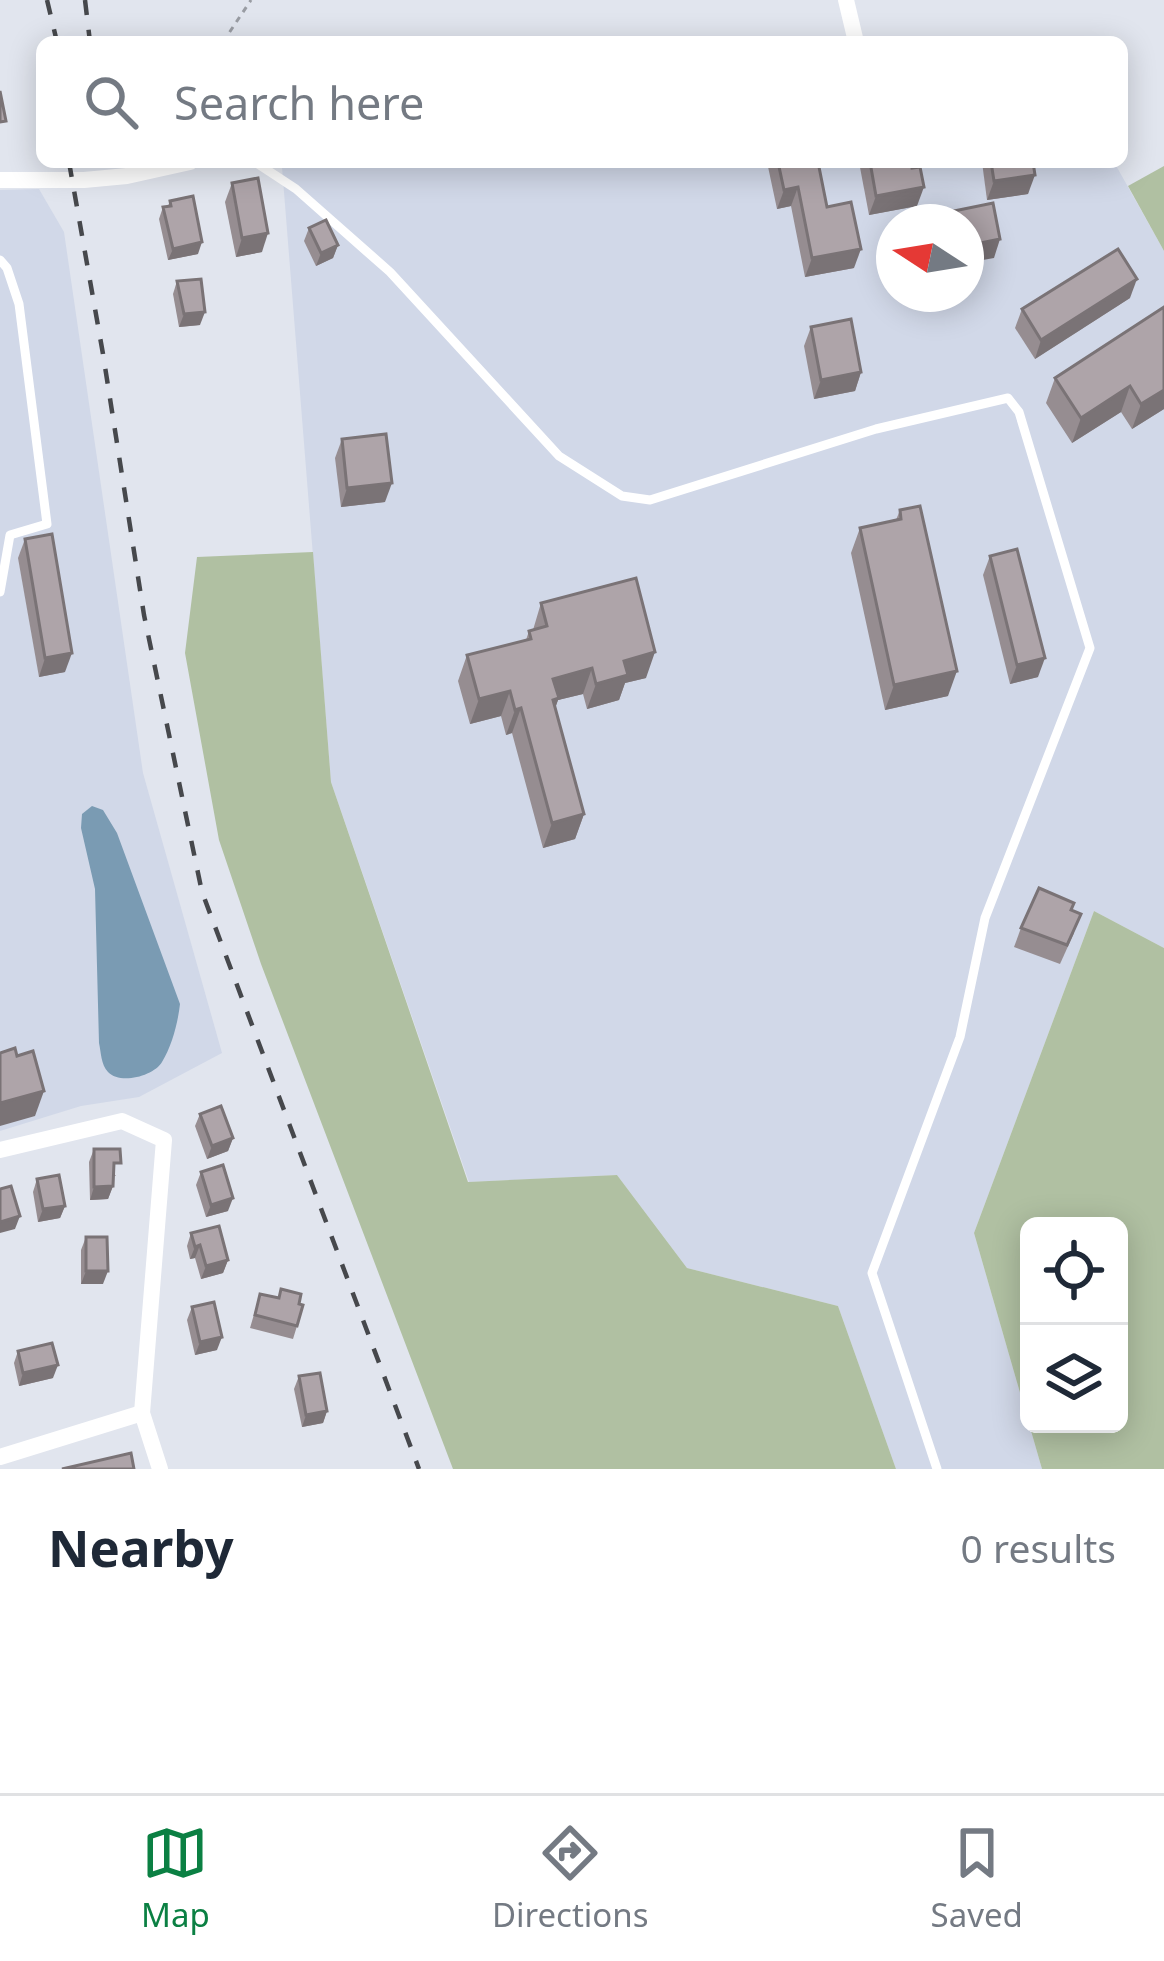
<!DOCTYPE html>
<style>
:root{--surface:#fff;--page:#f2f2f3;--text:#1f2937;--muted:#747a83;--line:#e0e1e3;--accent:#0b8043}
body{margin:0;font-family:"Noto Sans",sans-serif;background:var(--page);color:var(--text)}
.controls{position:absolute;right:36px;bottom:36px;display:grid;overflow:hidden;border-radius:18px;box-shadow:0 6px 30px #0003}
.controls button{width:108px;height:108px;display:grid;place-items:center;padding:0;border:0;border-bottom:3px solid var(--line);background:var(--surface);color:var(--text);font:60px sans-serif}
.compass{position:absolute;left:876px;top:204px;width:108px;height:108px;border-radius:50%;background:var(--surface);box-shadow:0 6px 30px #0003;rotate:282deg}
.list{margin:0;padding:0;list-style:none}
h2{display:flex;justify-content:space-between;align-items:center;height:156px;margin:0;padding:0 48px;font-size:51px}
h2 small{font-size:39px;font-weight:400;color:var(--muted)}
.icon{flex:none;width:66px;height:66px;fill:none;stroke:currentColor;stroke-width:2;stroke-linecap:round;stroke-linejoin:round}
.map{position:relative;flex:none;width:1164px;height:1469px;overflow:hidden}
.search{position:absolute;background:var(--surface);box-shadow:0 6px 30px #0003;left:36px;right:36px;top:36px;height:132px;display:flex;align-items:center;gap:30px;box-sizing:border-box;padding:0 42px;border-radius:18px;color:var(--muted);font-size:45px}
.sheet{height:324px;background:var(--surface)}
nav{display:flex;justify-content:space-around;align-items:center;box-sizing:border-box;height:168px;border-top:3px solid var(--line);background:var(--surface);font-size:33px;color:var(--muted)}
nav a{display:grid;justify-items:center;gap:6px}
nav .on{color:var(--accent)}
.map>svg:first-child{display:block}
.built{fill:#d1d8e8;fill-rule:evenodd}
.green{fill:#b0c0a2;fill-rule:evenodd}
.water{fill:#7a9bb3}
.lines{fill:none;stroke-linecap:round;stroke-linejoin:round}
.path{stroke:#999ca3;stroke-width:3;stroke-dasharray:6 6;stroke-linecap:butt}
.lane{stroke:#fff;stroke-width:9}
.street{stroke:#fff;stroke-width:16}
.rail{stroke:#46484c;stroke-width:4.5;stroke-dasharray:15 15;stroke-linecap:butt}
.wall{fill:#968d91}
.shaded-wall{fill:#7a7376}
.building{fill:#aea4a9;stroke:#7a7376;stroke-width:3}
</style>
<div class="map">
<svg width="1164" height="1469" viewBox="0 0 1164 1469">
<rect width="100%" height="100%" fill="#e1e5ee"/>
<g class="built">
<path d="M317,162H1114L1164,251V948L1094,911L974,1233L1042,1469H896L838,1306L687,1268L617,1175L469,1182L331,782L282,167ZM894,222H966V294H894Z"/>
<path d="M39,189L64,232L143,773L222,1053L139,1097L81,1106L0,1131V190Z"/>
</g>
<g class="green">
<path d="M1164,166V251L1128,186Z"/>
<path d="M313,552L331,782L468,1182L617,1175L687,1268L838,1306L896,1469H453L261,964L219,840L185,653L197,557Z"/>
<path d="M1094,911L1164,948V1469H1042L974,1233ZM1119,1226V1424H1029V1226Z"/>
</g>
<path class="water" d="M92,806L103,810L117,833L180,1004C178,1022 172,1046 162,1062C154,1076 120,1085 108,1072C101,1065 101,1052 99,1043L95,889L81,828L82,814Z"/>
<g class="lines">
<path class="path" d="M223,42L251,0"/>
<g class="lane">
<path d="M255,162L296,189L390,272L559,456L622,496L650,500L876,429L1008,398L1019,412L1090,648L985,918L960,1037L872,1273L937,1469"/>
<path d="M0,260L7,268L19,304L47,524L10,535L0,592"/>
</g>
<g class="street">
<path d="M846,0L856,42"/>
<path d="M0,180H84L127,176L190,162"/>
<path d="M0,1150L122,1121L164,1140L142,1413L160,1469"/>
<path d="M0,1457L142,1413"/>
</g>
<g class="rail">
<path d="M47,0L57,42"/>
<path d="M85,0L90,42"/>
<path d="M69,162L103,354L144,615L202,892L419,1469"/>
</g>
</g>
<g class="wall">
<path d="M767,162H818L827,207L854,268L805,277L791,206L777,209Z"/>
<path d="M859,162H911L917,206L869,215Z"/>
<path d="M982,162H1033L1028,194L987,200Z"/>
<path d="M232,183L262,252L236,257L225,202Z"/>
<path d="M170,201L198,254L168,260L159,219L163,207L168,206Z"/>
<path d="M309,228L338,245L333,258L316,266L304,241Z"/>
<path d="M177,281L200,325L179,327L173,294Z"/>
<path d="M1130,298L1035,359L1015,328L1022,309Z"/>
<path d="M1164,307V409L1132,429L1121,412L1072,443L1046,403L1055,378Z"/>
<path d="M811,327L861,372L855,391L814,399L804,346Z"/>
<path d="M342,439L385,502L341,507L335,458Z"/>
<path d="M900,510L948,696L885,710L851,553L860,528L896,520Z"/>
<path d="M25,539L65,672L39,677L18,558Z"/>
<path d="M990,556L1038,677L1010,684L983,575Z"/>
<path d="M541,603L646,678L625,683L619,700L587,709L583,694L558,700L555,708L584,814L575,839L543,848L512,733L506,735L501,716L470,724L458,681L467,655L526,640L529,631L533,630Z"/>
<path d="M1072,910L1074,933L1060,964L1014,947L1021,928Z"/>
<path d="M200,1114L233,1138L228,1151L207,1159L195,1126Z"/>
<path d="M94,1149L116,1176H113V1186L108,1199L90,1200L89,1162Z"/>
<path d="M201,1172L228,1211L206,1217L196,1185Z"/>
<path d="M37,1179L65,1206L60,1218L38,1222L33,1192Z"/>
<path d="M191,1233L228,1260L223,1273L201,1279L195,1258L190,1259L187,1246Z"/>
<path d="M86,1237L103,1284H81V1250Z"/>
<path d="M281,1289L299,1304L297,1326L293,1339L250,1328L260,1294L278,1298Z"/>
<path d="M192,1307L217,1350L195,1355L187,1320Z"/>
<path d="M18,1351L53,1378L19,1386L14,1363Z"/>
<path d="M299,1376L327,1411L323,1423L302,1427L294,1389Z"/>
</g>
<g class="shaded-wall">
<path d="M1035,175L1028,194L987,200L994,181Z"/>
<path d="M798,187L791,206L777,209L784,190Z"/>
<path d="M924,187L917,206L869,215L876,196Z"/>
<path d="M268,233L262,252L236,257L242,238Z"/>
<path d="M1000,239L994,258L966,263V246Z"/>
<path d="M202,242L198,254L168,260L173,249Z"/>
<path d="M338,245L333,258L316,266L321,253Z"/>
<path d="M861,249L854,268L805,277L812,258Z"/>
<path d="M1137,279L1130,298L1035,359L1041,340Z"/>
<path d="M205,312L200,325L179,327L184,314Z"/>
<path d="M861,372L855,391L814,399L821,380Z"/>
<path d="M1130,386L1121,412L1072,443L1081,418Z"/>
<path d="M1164,390V409L1132,429L1141,404Z"/>
<path d="M392,483L385,502L341,507L347,488Z"/>
<path d="M655,652L646,678L625,683L619,700L587,709L596,684L624,661Z"/>
<path d="M72,653L65,672L39,677L45,658Z"/>
<path d="M1045,658L1038,677L1010,684L1017,665Z"/>
<path d="M592,668L583,694L558,700L550,723L553,679Z"/>
<path d="M957,671L948,696L885,710L894,685Z"/>
<path d="M510,691L501,716L470,724L479,699Z"/>
<path d="M521,708L512,733L506,735L515,710Z"/>
<path d="M584,814L575,839L543,848L552,823Z"/>
<path d="M44,1091L35,1116L0,1126V1103Z"/>
<path d="M233,1138L228,1151L207,1159L212,1146Z"/>
<path d="M113,1186L108,1199L90,1200L94,1187Z"/>
<path d="M233,1198L228,1211L206,1217L211,1205Z"/>
<path d="M65,1206L60,1218L38,1222L43,1209Z"/>
<path d="M20,1216L15,1229L0,1233V1222Z"/>
<path d="M200,1245L195,1258L190,1259L195,1247Z"/>
<path d="M228,1260L223,1273L201,1279L206,1266Z"/>
<path d="M86,1271H108L103,1284H81Z"/>
<path d="M222,1337L217,1350L195,1355L200,1342Z"/>
<path d="M58,1365L53,1378L19,1386L23,1373Z"/>
<path d="M327,1411L323,1423L302,1427L306,1415Z"/>
</g>
<g class="building">
<path d="M0,91L6,121L0,122Z"/>
<path d="M778,162H818L827,207L851,202L861,249L812,258L798,187L784,190Z"/>
<path d="M870,162H911L912,168L920,167L924,187L876,196Z"/>
<path d="M991,162H1033L1035,175L994,181Z"/>
<path d="M258,178L268,233L242,238L232,183Z"/>
<path d="M193,196L202,242L173,249L163,207L171,206L170,201Z"/>
<path d="M993,203L1000,239L966,246V222H900Z"/>
<path d="M326,220L338,245L321,253L309,228Z"/>
<path d="M1118,249L1137,279L1041,340L1022,309Z"/>
<path d="M201,279L205,312L184,314L177,281Z"/>
<path d="M1164,307V390L1141,404L1130,386L1081,418L1055,378Z"/>
<path d="M851,319L861,372L821,380L811,327Z"/>
<path d="M386,434L392,483L347,488L342,439Z"/>
<path d="M920,506L957,671L894,685L860,528L901,519L900,510Z"/>
<path d="M52,534L72,653L45,658L25,539Z"/>
<path d="M1017,549L1045,658L1017,665L990,556Z"/>
<path d="M636,578L655,652L624,661L628,675L596,684L592,668L553,679L559,698L553,700L584,814L552,823L521,708L515,710L510,691L479,699L467,655L531,639L529,631L547,626L541,603Z"/>
<path d="M1039,888L1074,903L1071,910L1081,914L1067,945L1021,928Z"/>
<path d="M15,1048L17,1056L33,1051L44,1091L0,1103V1053Z"/>
<path d="M221,1106L233,1138L212,1146L200,1114Z"/>
<path d="M94,1149H120L121,1163H114L113,1186L94,1187Z"/>
<path d="M223,1165L233,1198L211,1205L201,1172Z"/>
<path d="M59,1175L65,1206L43,1209L37,1179Z"/>
<path d="M11,1186L20,1216L0,1222V1189Z"/>
<path d="M219,1226L228,1260L206,1266L200,1245L195,1247L191,1233Z"/>
<path d="M86,1237H107L108,1271H86Z"/>
<path d="M281,1289L301,1294L299,1304L303,1305L297,1326L255,1315L260,1294L279,1298Z"/>
<path d="M214,1302L222,1337L200,1342L192,1307Z"/>
<path d="M52,1343L58,1365L23,1373L18,1351Z"/>
<path d="M320,1373L327,1411L306,1415L299,1376Z"/>
<path d="M131,1453L134,1469H62Z"/>
</g>
</svg>
<div class="controls">
<button><svg class="icon" aria-label="locate" viewBox="0 0 24 24"><circle cx="12" cy="12" r="6"/><path d="M12 2v4M12 18v4M2 12h4M18 12h4"/></svg></button>
<button><svg class="icon" aria-label="layers" viewBox="0 0 24 24"><path d="M12 4l9 5-9 5-9-5zM3 14l9 5 9-5"/></svg></button>
</div>
<svg class="compass" viewBox="-18 -18 36 36"><path d="M0-13l5 13h-10z" fill="#e53935"/><path d="M0 13l5-13h-10z" fill="#747a83"/></svg>
<div class="search"><svg class="icon" aria-label="search" viewBox="0 0 24 24"><circle cx="10" cy="10" r="6"/><path d="M15 15l6 6"/></svg>Search here</div>
</div>
<section class="sheet">
<h2>Nearby<small>0 results</small></h2>
<ul class="list">
</ul>
</section>
<nav>
<a class="on"><svg class="icon" aria-label="map" viewBox="0 0 24 24"><path d="M3 6l6-2 6 2 6-2v14l-6 2-6-2-6 2zM9 4v14M15 6v14"/></svg>Map</a>
<a><svg class="icon" aria-label="directions" viewBox="0 0 24 24"><path d="M12 3l9 9-9 9-9-9zM9 14v-3h6M13 9l2 2-2 2"/></svg>Directions</a>
<a><svg class="icon" aria-label="saved" viewBox="0 0 24 24"><path d="M7 4h10v16l-5-4-5 4z"/></svg>Saved</a>
</nav>
